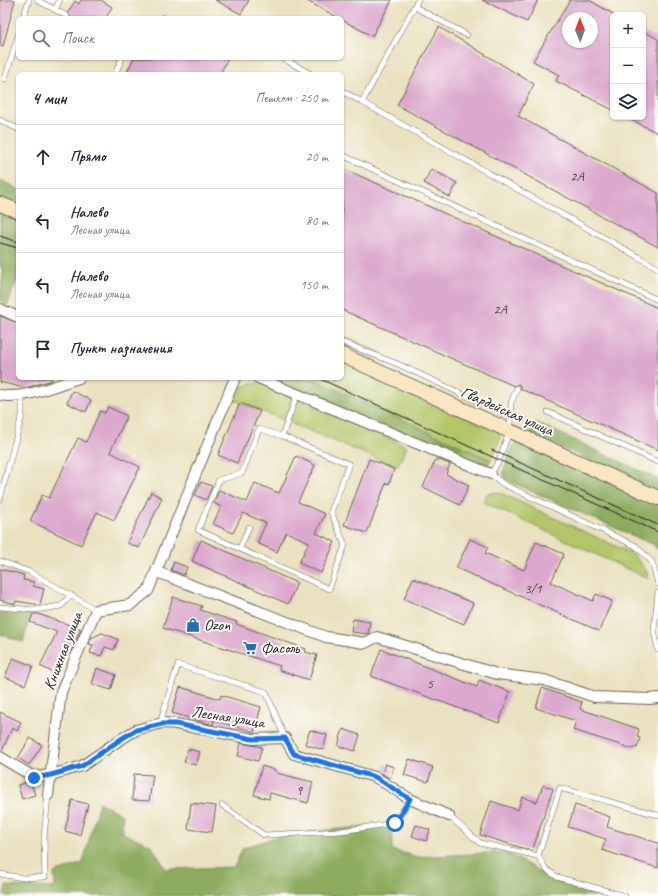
<!DOCTYPE html>
<html lang="ru">
<meta charset="utf-8">
<style>
:root{--surface:#fff;--page:#f6f6f7;--text:#1f2937;--muted:#747a83;--line:#e0e1e3}
body{margin:0;font-family:Caveat,sans-serif;background:var(--page);color:var(--text)}
.controls{position:absolute;right:12px;top:12px;display:grid;overflow:hidden;border-radius:6px;box-shadow:0 1px 3px #0004}
.controls button{width:36px;height:36px;display:grid;place-items:center;padding:0;border:0;border-bottom:1px solid var(--line);background:var(--surface);color:var(--text);font:20px sans-serif}
.compass{position:absolute;left:562px;top:12px;width:36px;height:36px;border-radius:50%;background:var(--surface);box-shadow:0 1px 3px #0004;rotate:359deg}
.stop{position:absolute;width:12px;height:12px;margin:-9px;border:3px solid #1a73e8;border-radius:50%;background:#fff}
.stop.end{background:#1a73e8;border-color:#fff;box-shadow:0 1px 4px #0008}
.list{margin:0;padding:0;list-style:none}
h2{display:flex;justify-content:space-between;align-items:center;height:52px;margin:0;padding:0 16px;font-size:17px}
h2 small{font-size:13px;font-weight:400;color:var(--muted)}
.list li{display:grid;grid-template-columns:26px 1fr auto;gap:12px;align-items:center;box-sizing:border-box;height:64px;padding:0 16px;border-top:1px solid var(--line)}
.list b{display:block;font-size:15px;white-space:nowrap}
.list p{margin:0;font-size:13px;white-space:nowrap;color:var(--muted)}
.list em{font-size:13px;font-style:normal;color:var(--muted)}
.icon{flex:none;width:22px;height:22px;fill:none;stroke:currentColor;stroke-width:2;stroke-linecap:round;stroke-linejoin:round}
.map{position:relative;flex:none;width:658px;height:896px;overflow:hidden}
.search{position:absolute;background:var(--surface);box-shadow:0 1px 3px #0004;left:16px;top:16px;width:328px;height:44px;display:flex;align-items:center;gap:10px;box-sizing:border-box;padding:0 14px;border-radius:6px;color:var(--muted);font-size:15px}
.panel{position:absolute;background:var(--surface);box-shadow:0 1px 3px #0004;left:16px;top:72px;width:328px;height:308px;border-radius:6px}
.map>svg:first-child{display:block}
.green{fill:#b3c76a;stroke:#687243}
.forest{fill:#8eac5e;stroke:#55643d}
.building{fill:#dba9cd;fill-rule:evenodd}
.lines{fill:none;stroke-linecap:round;stroke-linejoin:round}
.lane-casing{stroke:#646155;stroke-width:6}
.street-casing{stroke:#646155;stroke-width:12}
.secondary-casing{stroke:#646155;stroke-width:16}
.lane{stroke:#fff;stroke-width:5}
.street{stroke:#fff;stroke-width:10}
.secondary{stroke:#f9e7c3;stroke-width:14}
.tram{stroke:#1c1c1c;stroke-width:1}
.route{stroke:#1a73e8;stroke-width:5}
.labels{text-anchor:middle;dominant-baseline:central;stroke-width:4;stroke-linejoin:round;paint-order:stroke}
.number-label{font-size:14px;fill:#4c3f48}
.street-label{font-size:16px;fill:#1c1c1c;stroke:#fdfcf7}
.poi-label{font-size:16px;fill:#1c1c1c;stroke:#fdfcf7;text-anchor:start}
</style>
<div class="map">
<svg width="658" height="896" viewBox="0 0 658 896">
<rect width="100%" height="100%" fill="#fdfcf7"/>
<filter id="ink" filterUnits="userSpaceOnUse"><feTurbulence type="fractalNoise" baseFrequency=".025" numOctaves="2"/><feDisplacementMap in="SourceGraphic" scale="8" xChannelSelector="R" yChannelSelector="G"/><feConvolveMatrix kernelMatrix="1 2 1 2 8 2 1 2 1" color-interpolation-filters="sRGB"/></filter>
<filter id="wash" filterUnits="userSpaceOnUse"><feTurbulence type="fractalNoise" baseFrequency=".012" numOctaves="4" result="noise"/><feDisplacementMap in="SourceGraphic" scale="16" xChannelSelector="R" yChannelSelector="G"/><feGaussianBlur stdDeviation="0.9" result="paint"/><feColorMatrix in="noise" values="0 0 0 0 0 0 0 0 0 0 0 0 0 0 0 0 0 1.4 0 .05"/><feComposite in="paint" operator="in"/></filter>
<g filter="url(#wash)">
<rect width="100%" height="100%" fill="#eae1c0"/>
<g class="green">
<path d="M342,362L498,432L500,435V440L491,460L310,378H342Z"/>
<path d="M259,383L407,446L397,467L232,399C237,386 247,384 259,383Z"/>
<path d="M498,492L633,554L646,570L649,579L483,502L487,494Z"/>
</g>
<g class="forest">
<path d="M0,180L18,189V203L0,197Z"/>
<path d="M0,212L18,218V278L7,306L0,301L3,271L0,266Z"/>
<path d="M342,335L382,353L377,365L342,349Z"/>
<path d="M269,378H310L491,460L488,465L479,463L414,439Z"/>
<path d="M535,422L658,479V492L530,433Z"/>
<path d="M521,442L658,504V550L652,544L506,480L503,472L514,444Z"/>
<path d="M0,611L31,613L23,642L0,634Z"/>
<path d="M99,802L122,815L123,833L151,845L166,869L234,867L243,848L286,834L393,824L392,850L418,857L506,852L556,881L608,896H4L6,886L55,888L54,873L83,863Z"/>
</g>
<g id="blocks">
<g class="building">
<path d="M0,0H15L3,46L0,45Z"/>
<path d="M81,0H101L112,7L106,18H70L68,12L75,1L79,4Z"/>
<path d="M215,0H249L241,14Z"/>
<path d="M305,0H392L372,36L342,20V18H339Z"/>
<path d="M482,0H538L527,22Z"/>
<path d="M570,0H589L613,14V110L556,81L559,75L533,61ZM568,18H592V42H568Z"/>
<path d="M439,27L534,84L518,116L658,193V247L397,105Z"/>
<path d="M643,31L658,39V133L626,117H643Z"/>
<path d="M134,58H228L220,74H126Z"/>
<path d="M342,168L658,308V450L521,389L519,384L514,386L342,310Z"/>
<path d="M431,169L457,183L450,197L424,183Z"/>
<path d="M0,316L18,323V378H52V380L25,388L0,382Z"/>
<path d="M72,391L91,400L86,412L67,403Z"/>
<path d="M240,403L260,411L237,463L218,455Z"/>
<path d="M108,407L127,416L110,452L140,467L114,520L97,512L81,545L30,521L42,495L49,498L78,438L86,442L100,411L105,413Z"/>
<path d="M296,456L315,465L298,502L325,514L316,533L335,542L321,573L299,563L309,542L286,532L277,552L257,543L266,523L243,513L233,533L213,524L221,507L214,503L219,490L247,502L255,483L279,493Z"/>
<path d="M369,459L394,469L389,484L386,483L367,533L344,525Z"/>
<path d="M436,459L450,464L446,474L469,485L460,505L423,487Z"/>
<path d="M201,482L212,486L206,500L195,495Z"/>
<path d="M151,492L162,498L139,548L127,543Z"/>
<path d="M470,539L488,547L485,553L524,570L536,542L564,554L551,582L593,601L596,594L612,601L599,631L456,568Z"/>
<path d="M201,540L297,583L288,604L192,561Z"/>
<path d="M174,562L187,567L184,575L171,570Z"/>
<path d="M0,569L24,575L23,580L34,582L33,586L44,589L40,605L16,601L15,604L0,600Z"/>
<path d="M413,578L473,603L464,624L404,599Z"/>
<path d="M173,597L202,606L200,610L237,622L236,624L306,649L305,652L317,655L309,680L279,670L280,666L163,628Z"/>
<path d="M33,614H38L81,629L70,654L66,652L56,674L40,666L57,632L30,622Z"/>
<path d="M353,619L370,622L368,634L351,632Z"/>
<path d="M102,633L118,639L114,650L105,647L101,656L90,653L93,645L89,644L91,638Z"/>
<path d="M381,649L477,687L479,680L510,692L499,723L371,676Z"/>
<path d="M13,658L33,666L25,685L5,677Z"/>
<path d="M97,668L116,675L111,690L92,684Z"/>
<path d="M180,687L220,699L221,695L261,707L254,732L214,720L213,725L172,713Z"/>
<path d="M542,688L582,702L580,709L639,729L637,737L640,738L637,748L634,747L633,749L573,730L576,721L536,708Z"/>
<path d="M0,712L21,722L17,731L12,728L2,751H0Z"/>
<path d="M343,729L360,735L355,751L338,746Z"/>
<path d="M310,730L327,735L323,750L305,744Z"/>
<path d="M30,738L42,745L29,765L18,758Z"/>
<path d="M241,743L262,747L258,761L238,756Z"/>
<path d="M188,749L200,752L196,765L184,762Z"/>
<path d="M409,759L433,767L428,782L404,775Z"/>
<path d="M385,764L394,767L390,778L382,774Z"/>
<path d="M262,766L277,771L276,773L313,782L308,803L270,793L269,799L254,795Z"/>
<path d="M134,774L153,775L149,801L132,800Z"/>
<path d="M29,781L31,783L35,795L22,799L18,785Z"/>
<path d="M543,785L553,789L532,851L480,835L491,801L518,810L522,797L537,802Z"/>
<path d="M72,800L88,804L80,835L65,831Z"/>
<path d="M191,803L216,806L212,832L188,829Z"/>
<path d="M575,805L610,817L607,827L658,843V868L602,850L606,839L568,827Z"/>
<path d="M416,825L430,830L426,841L412,836Z"/>
</g>
</g>
</g>
<g filter="url(#ink)">
<use href="#blocks" fill-opacity="0" stroke="#646155" stroke-width="1"/>
<g class="lines">
<defs>
<g id="lane">
<path d="M37,0L67,16"/>
<path d="M418,0L362,102L658,268"/>
<path d="M415,7L467,35"/>
<path d="M55,9L60,0"/>
<path d="M23,18L29,0"/>
<path d="M162,18L163,17"/>
<path d="M282,58L311,74"/>
<path d="M115,74L122,58"/>
<path d="M5,79L18,36"/>
<path d="M342,91L362,102"/>
<path d="M0,120L18,129"/>
<path d="M342,155L658,300"/>
<path d="M342,342L400,365L511,417"/>
<path d="M517,388L511,403L510,430L499,460L491,474L503,484L636,546L652,562L658,584"/>
<path d="M548,412L658,462"/>
<path d="M282,436L259,429L242,473L219,480L198,530L329,589L345,545L331,512L349,464L282,436L297,395"/>
<path d="M0,499L22,415V395"/>
<path d="M240,548L249,527"/>
<path d="M0,561L30,572L96,610"/>
<path d="M658,593L654,630L658,650"/>
<path d="M0,607L35,610L61,606L71,595"/>
<path d="M162,723V716L178,665L266,692L285,738"/>
<path d="M222,805L264,835L341,831L395,823L410,799"/>
<path d="M449,816L480,843L538,856L546,869L557,877L625,896"/>
<path d="M538,856L560,788L658,815"/>
<path d="M0,874L23,878L45,877L44,838L48,795"/>
</g>
<g id="street">
<path d="M0,309L18,317"/>
<path d="M258,378L491,474"/>
<path d="M0,395C25,400 55,385 79,378"/>
<path d="M157,572L326,637L365,643L377,637L497,674L544,680L595,697L650,699L658,698"/>
<path d="M0,757L34,777L51,775L82,766L121,739L136,730L162,723L176,724L253,739L285,738L294,754L375,777L410,799L449,816"/>
<path d="M48,795L61,692L96,610L130,605L148,591L235,378"/>
</g>
<g id="secondary">
<path d="M0,204L18,211"/>
<path d="M342,355L658,498"/>
</g>
</defs>
<use href="#lane" class="lane-casing"/>
<use href="#street" class="street-casing"/>
<use href="#secondary" class="secondary-casing"/>
<use href="#lane" class="lane"/>
<use href="#street" class="street"/>
<use href="#secondary" class="secondary"/>
<g class="tram">
<path d="M0,236L18,242"/>
<path d="M0,243L18,248"/>
<path d="M318,378L658,532"/>
<path d="M492,450L658,525"/>
</g>
</g>
</g>
<g class="lines" filter="url(#ink)">
<path class="route" d="M34,778L51,775L82,766L121,739L136,730L162,724H176L253,739L285,738L294,754L375,777L410,799L395,823"/>
</g>
<defs>
<symbol id="shop-bare" viewBox="-9 -9 18 18"><path d="M-5-2.5h2.3a2.7 3.5 0 0 1 5.4 0H5L5.5 6h-11ZM-1.5-2.5h3a1.5 2.3 0 0 0-3 0Z" fill="#1f6fb2" stroke="#fdfcf7" stroke-width="2.5" paint-order="stroke"/></symbol>
<symbol id="supermarket-bare" viewBox="-9 -9 18 18"><path d="M-6-5.5h2.5l.6 2H6L4.5 2H-2.5L-4.4-4H-6ZM-1.5 3.2a1.3 1.3 0 1 0 .1 0ZM3 3.2a1.3 1.3 0 1 0 .1 0Z" fill="#1f6fb2" stroke="#fdfcf7" stroke-width="2.5" paint-order="stroke"/></symbol>
</defs>
<g fill-rule="evenodd">
<use href="#shop-bare" x="183" y="615" width="20" height="20"/>
<use href="#supermarket-bare" x="240" y="638" width="20" height="20"/>
</g>
<g class="labels">
<g class="number-label">
<text x="577" y="176">2А</text>
<text x="500" y="309">2А</text>
<text x="533" y="588">3/1</text>
<text x="430" y="683">5</text>
<text x="299" y="790">9</text>
</g>
<g class="street-label">
<text transform="translate(507 411) rotate(24)">Гвардейская улица</text>
<text transform="translate(63 651) rotate(-69)">Книжная улица</text>
<text transform="translate(228 717) rotate(9)">Лесная улица</text>
</g>
<g class="poi-label">
<text x="204" y="625">Ozon</text>
<text x="261" y="648">Фасоль</text>
</g>
</g>
</svg>
<div class="controls">
<button>+</button>
<button>−</button>
<button><svg class="icon" aria-label="layers" viewBox="0 0 24 24"><path d="M12 4l9 5-9 5-9-5zM3 14l9 5 9-5"/></svg></button>
</div>
<svg class="compass" viewBox="-18 -18 36 36"><path d="M0-13l5 13h-10z" fill="#e53935"/><path d="M0 13l5-13h-10z" fill="#747a83"/></svg>
<div class="stop" style="left:395px;top:823px"></div>
<div class="stop end" style="left:34px;top:778px"></div>
<div class="search"><svg class="icon" aria-label="search" viewBox="0 0 24 24"><circle cx="10" cy="10" r="6"/><path d="M15 15l6 6"/></svg>Поиск</div>
<section class="panel">
<h2>4 мин<small>Пешком · 250 m</small></h2>
<ul class="list">
<li><svg class="icon" aria-label="ahead" viewBox="0 0 24 24"><path d="M12 20V5M6 11l6-6 6 6"/></svg><div><b>Прямо</b></div><em>20 m</em></li>
<li><svg class="icon" aria-label="left" viewBox="0 0 24 24"><path d="M17 20v-9H6M10 6l-5 5 5 5"/></svg><div><b>Налево</b><p>Лесная улица</p></div><em>80 m</em></li>
<li><svg class="icon" aria-label="left" viewBox="0 0 24 24"><path d="M17 20v-9H6M10 6l-5 5 5 5"/></svg><div><b>Налево</b><p>Лесная улица</p></div><em>150 m</em></li>
<li><svg class="icon" aria-label="arrive" viewBox="0 0 24 24"><path d="M6 21V4h12l-3 4 3 4H6"/></svg><div><b>Пункт назначения</b></div></li>
</ul>
</section>
</div>
